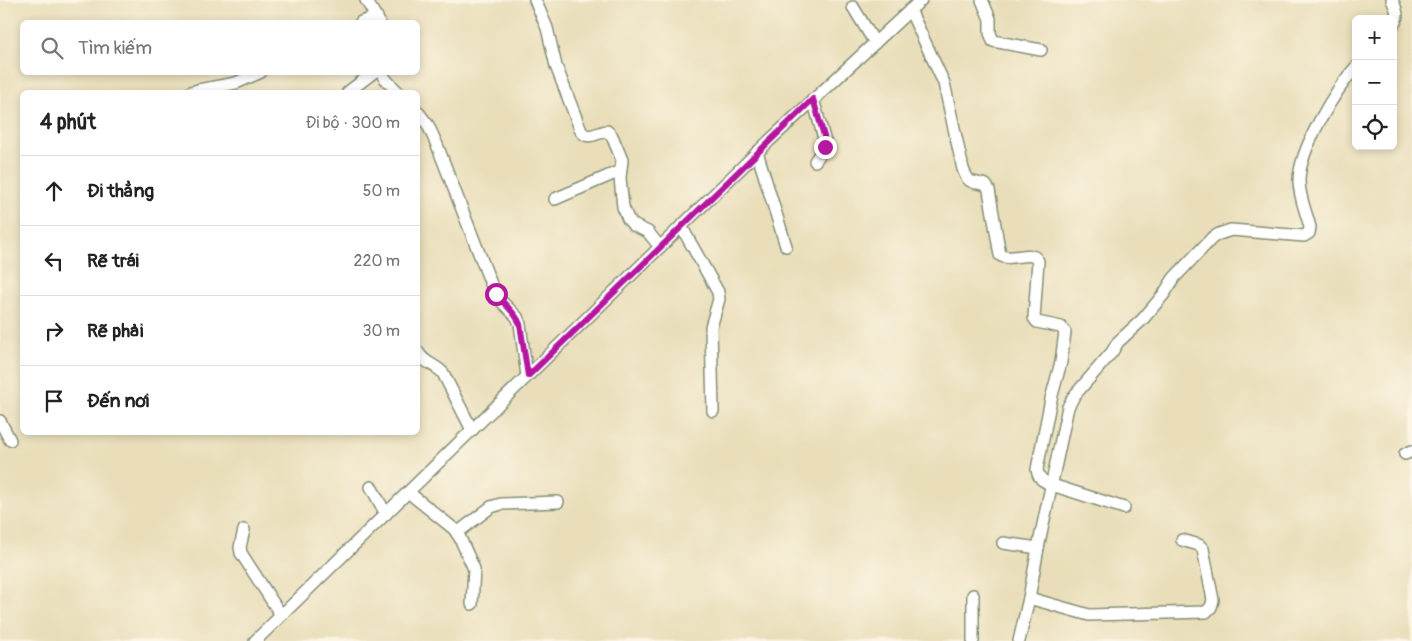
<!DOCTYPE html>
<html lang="vi">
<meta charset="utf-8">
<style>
:root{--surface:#fff;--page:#f6f6f6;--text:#222;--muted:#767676;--line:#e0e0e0}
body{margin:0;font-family:Pangolin,sans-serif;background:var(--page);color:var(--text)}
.controls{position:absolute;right:15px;top:15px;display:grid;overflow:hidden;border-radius:8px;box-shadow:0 2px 8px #0003}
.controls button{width:45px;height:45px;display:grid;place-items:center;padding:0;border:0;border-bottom:1px solid var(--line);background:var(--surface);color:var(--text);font:25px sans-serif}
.stop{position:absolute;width:15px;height:15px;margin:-11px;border:4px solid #b5179e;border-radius:50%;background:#fff}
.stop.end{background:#b5179e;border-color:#fff;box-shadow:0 1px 5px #0008}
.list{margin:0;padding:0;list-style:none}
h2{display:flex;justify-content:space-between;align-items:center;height:65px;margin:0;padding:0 20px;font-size:21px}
h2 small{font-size:16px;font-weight:400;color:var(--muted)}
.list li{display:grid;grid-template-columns:32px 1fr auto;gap:15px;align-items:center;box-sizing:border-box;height:70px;padding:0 20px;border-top:1px solid var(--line)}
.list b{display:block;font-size:19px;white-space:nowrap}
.list em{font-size:16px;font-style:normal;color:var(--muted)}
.icon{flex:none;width:28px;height:28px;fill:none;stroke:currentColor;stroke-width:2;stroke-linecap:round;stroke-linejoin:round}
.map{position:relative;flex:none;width:1412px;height:641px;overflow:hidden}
.search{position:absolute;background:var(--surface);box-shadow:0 2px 8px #0003;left:20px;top:20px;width:400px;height:55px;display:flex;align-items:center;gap:12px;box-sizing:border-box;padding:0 18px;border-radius:8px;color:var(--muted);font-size:19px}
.panel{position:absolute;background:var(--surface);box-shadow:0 2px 8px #0003;left:20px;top:90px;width:400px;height:345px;border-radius:8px}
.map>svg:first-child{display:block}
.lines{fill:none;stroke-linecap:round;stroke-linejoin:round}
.minor-casing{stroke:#848e76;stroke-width:14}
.minor{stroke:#fff;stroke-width:11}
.route{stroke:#b5179e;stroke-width:6}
</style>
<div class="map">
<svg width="1412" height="641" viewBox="0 0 1412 641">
<rect width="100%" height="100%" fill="#fcf5e5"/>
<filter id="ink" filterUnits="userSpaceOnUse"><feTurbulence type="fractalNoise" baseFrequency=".02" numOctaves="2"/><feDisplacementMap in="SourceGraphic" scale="10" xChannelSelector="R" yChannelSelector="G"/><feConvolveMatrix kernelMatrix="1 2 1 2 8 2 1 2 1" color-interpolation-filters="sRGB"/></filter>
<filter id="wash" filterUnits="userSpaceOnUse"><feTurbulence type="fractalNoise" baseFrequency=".0096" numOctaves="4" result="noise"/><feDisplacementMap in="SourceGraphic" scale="20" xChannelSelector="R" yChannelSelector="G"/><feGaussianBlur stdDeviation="1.12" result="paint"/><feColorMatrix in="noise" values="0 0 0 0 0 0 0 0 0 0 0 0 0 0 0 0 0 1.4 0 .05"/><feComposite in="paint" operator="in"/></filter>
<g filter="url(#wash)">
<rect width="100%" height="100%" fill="#e9deb9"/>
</g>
<g filter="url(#ink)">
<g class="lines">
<defs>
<g id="minor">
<path d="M366,0L379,22"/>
<path d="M535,0L547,28L556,66L581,131C588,141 597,132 607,131L612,136L622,160L620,178L623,207L628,219L633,225L648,232L660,247"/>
<path d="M982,0L990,19V33L993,41L1041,50"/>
<path d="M1392,0C1396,8 1400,17 1393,25"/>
<path d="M853,7L875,43"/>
<path d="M910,10L944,83L963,169C969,185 972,181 986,185L989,190L1000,255C1011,263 1031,248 1038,261L1034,318L1037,322L1061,327L1065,332L1061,362L1051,399L1037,469C1038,479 1043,481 1052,485L1124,508"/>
<path d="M361,22L377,17"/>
<path d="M381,72L387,81L398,92"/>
<path d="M191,92L198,90L236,83L261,72"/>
<path d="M348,92L374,72"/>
<path d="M813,99L825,142V147L815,161"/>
<path d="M418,112L428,125L437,145L491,284L500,300L517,317L520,324L527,376"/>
<path d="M757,152L786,246"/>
<path d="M555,199L620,171"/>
<path d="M681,226L718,292L719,299L711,327L713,411"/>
<path d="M418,352C423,363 435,364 443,373L472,430"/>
<path d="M0,421L10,440"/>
<path d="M1405,454L1412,451"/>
<path d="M371,487L386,514"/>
<path d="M408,492L454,529L460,538L474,569L472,604"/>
<path d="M244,530L240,547L241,553L281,615"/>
<path d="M457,533L491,507L501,504L558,502"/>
<path d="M1003,543L1038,548"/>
<path d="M973,595V641"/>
<path d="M1029,598L1089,615L1206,612L1211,607L1213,600L1203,549L1199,545L1182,540"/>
<path d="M255,641L769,141L921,0"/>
<path d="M1019,641L1029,598L1038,548L1068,407L1074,396L1112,352L1118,342L1143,319L1164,294L1174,278L1212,238L1219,234L1231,230L1304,236L1309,233L1310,227C1306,212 1299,196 1299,181C1299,150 1335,90 1356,67"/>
</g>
</defs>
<use href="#minor" class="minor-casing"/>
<use href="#minor" class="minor"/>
</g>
</g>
<g class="lines" filter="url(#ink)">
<path class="route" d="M496,294C503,304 515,311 520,324L528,376L813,99L824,136L825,147"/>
</g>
</svg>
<div class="controls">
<button>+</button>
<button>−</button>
<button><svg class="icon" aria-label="locate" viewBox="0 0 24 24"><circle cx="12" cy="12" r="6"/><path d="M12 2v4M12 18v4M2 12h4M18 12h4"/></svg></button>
</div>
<div class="stop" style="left:496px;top:294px"></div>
<div class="stop end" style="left:825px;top:147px"></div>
<div class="search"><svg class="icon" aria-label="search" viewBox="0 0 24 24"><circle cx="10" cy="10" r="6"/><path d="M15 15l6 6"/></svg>Tìm kiếm</div>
<section class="panel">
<h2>4 phút<small>Đi bộ · 300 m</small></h2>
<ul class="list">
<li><svg class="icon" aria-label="ahead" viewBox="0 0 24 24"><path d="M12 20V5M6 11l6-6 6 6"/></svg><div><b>Đi thẳng</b></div><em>50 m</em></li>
<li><svg class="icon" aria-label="left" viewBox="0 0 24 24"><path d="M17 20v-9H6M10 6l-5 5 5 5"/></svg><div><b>Rẽ trái</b></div><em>220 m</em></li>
<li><svg class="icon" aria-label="right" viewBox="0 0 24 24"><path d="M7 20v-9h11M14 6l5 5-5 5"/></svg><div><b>Rẽ phải</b></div><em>30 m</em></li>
<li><svg class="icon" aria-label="arrive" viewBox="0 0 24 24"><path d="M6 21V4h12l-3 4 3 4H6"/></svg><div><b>Đến nơi</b></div></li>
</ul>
</section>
</div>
